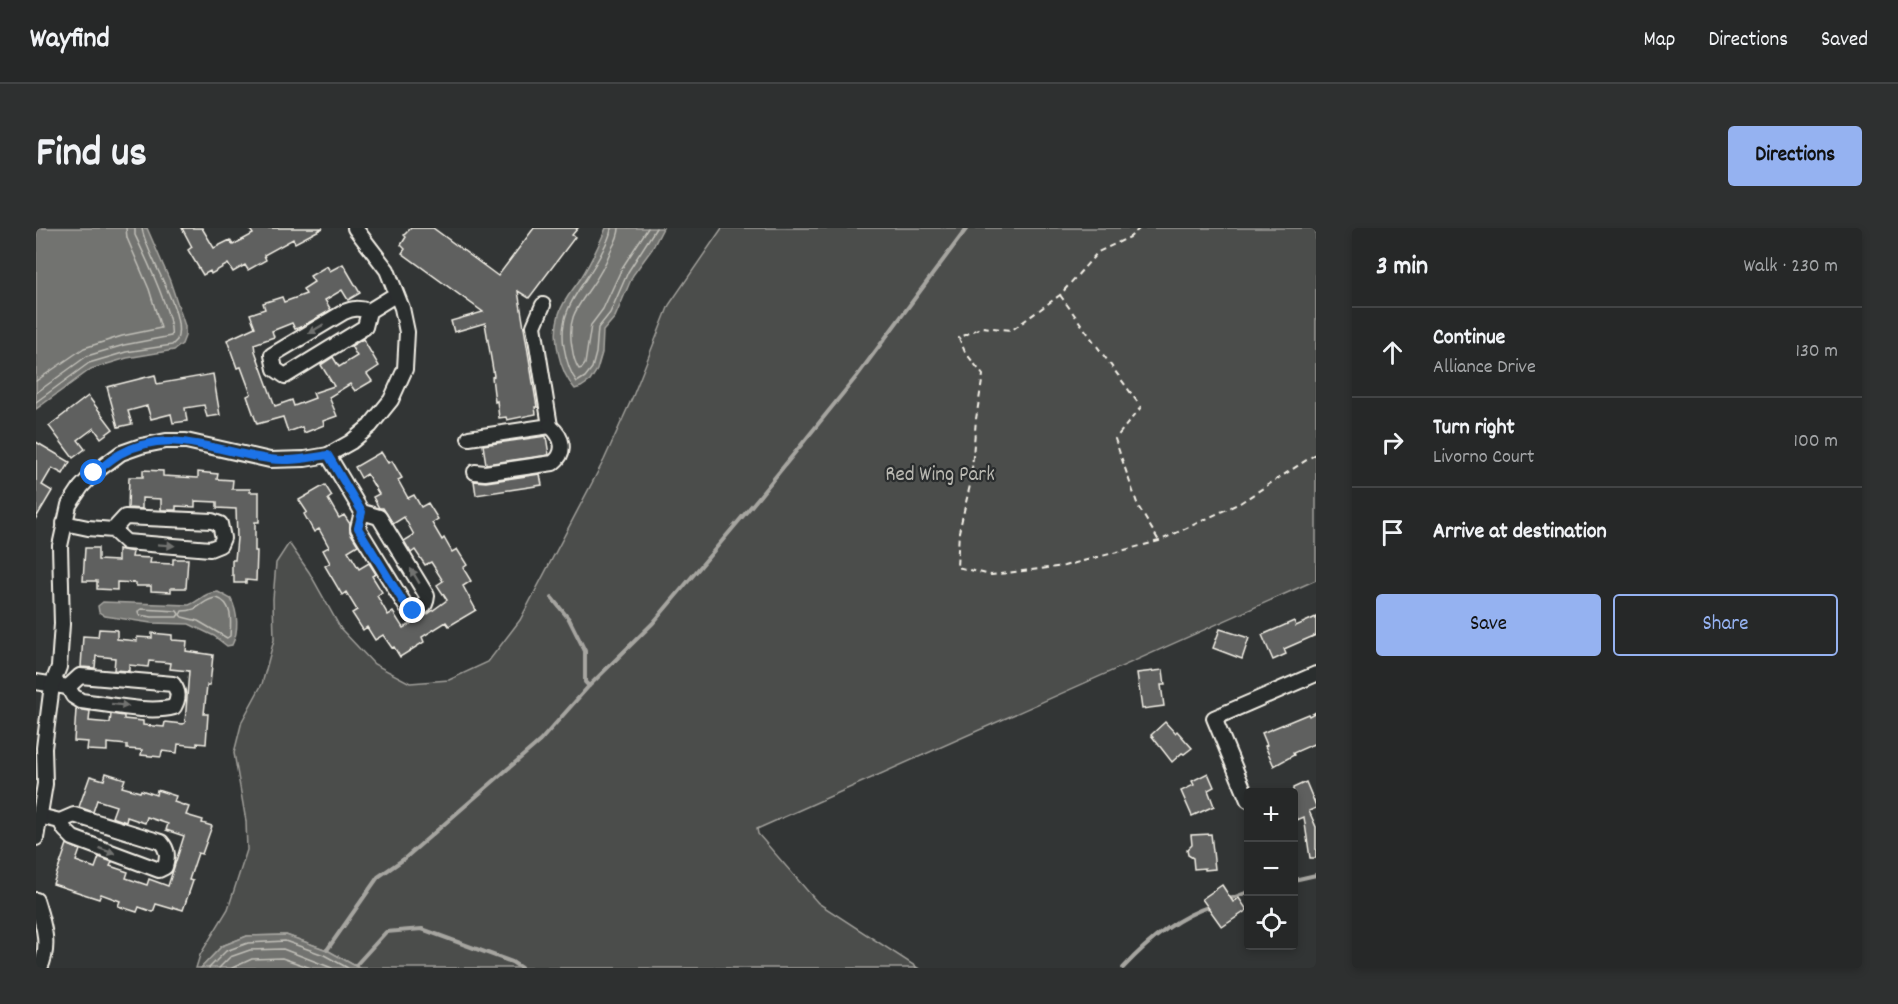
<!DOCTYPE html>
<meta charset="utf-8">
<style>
:root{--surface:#262828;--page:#2e3030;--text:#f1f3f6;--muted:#a4a6a8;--line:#424445;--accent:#95b2f1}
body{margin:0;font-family:Dekko,sans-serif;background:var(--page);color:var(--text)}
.controls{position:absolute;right:18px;bottom:18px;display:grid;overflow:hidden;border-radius:6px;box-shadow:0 3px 9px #0003}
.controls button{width:54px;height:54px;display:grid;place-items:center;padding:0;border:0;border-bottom:2px solid var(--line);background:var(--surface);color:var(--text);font:30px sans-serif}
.stop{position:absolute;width:18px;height:18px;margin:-14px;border:4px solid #1a73e8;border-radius:50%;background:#fff}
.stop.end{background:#1a73e8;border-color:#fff;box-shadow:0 2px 6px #0008}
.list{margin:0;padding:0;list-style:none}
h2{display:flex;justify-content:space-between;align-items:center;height:78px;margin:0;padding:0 24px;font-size:26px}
h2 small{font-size:20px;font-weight:400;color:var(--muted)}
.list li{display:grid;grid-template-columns:39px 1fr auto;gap:18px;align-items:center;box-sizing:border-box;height:90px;padding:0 24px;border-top:2px solid var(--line)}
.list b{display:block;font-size:22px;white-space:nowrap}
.list p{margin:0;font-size:20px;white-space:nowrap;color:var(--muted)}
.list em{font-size:20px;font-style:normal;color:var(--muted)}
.actions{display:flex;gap:12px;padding:18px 24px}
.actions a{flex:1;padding:14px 0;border:2px solid var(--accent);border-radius:6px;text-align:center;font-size:21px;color:var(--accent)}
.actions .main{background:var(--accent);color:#111}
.icon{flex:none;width:33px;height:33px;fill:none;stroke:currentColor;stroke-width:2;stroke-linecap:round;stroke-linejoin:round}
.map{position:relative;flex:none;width:1280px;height:740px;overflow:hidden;border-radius:6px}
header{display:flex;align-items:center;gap:36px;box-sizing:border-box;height:84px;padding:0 30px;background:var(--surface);border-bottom:2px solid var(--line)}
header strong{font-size:28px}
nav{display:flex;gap:33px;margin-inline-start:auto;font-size:21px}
.intro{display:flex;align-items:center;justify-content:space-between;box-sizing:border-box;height:144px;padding:0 36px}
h1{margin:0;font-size:42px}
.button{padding:15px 27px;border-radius:6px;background:var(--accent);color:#111;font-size:21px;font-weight:700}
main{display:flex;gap:36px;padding:0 36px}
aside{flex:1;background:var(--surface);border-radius:6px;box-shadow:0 3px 9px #0003}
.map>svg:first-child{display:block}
.green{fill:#4b4d4c;stroke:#a09f9a;stroke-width:1.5}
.water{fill:#727370;stroke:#a6a5a0;stroke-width:1.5}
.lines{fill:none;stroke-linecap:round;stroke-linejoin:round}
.shore{stroke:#c0bfb8;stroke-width:1.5}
.stream{stroke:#a6a5a0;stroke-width:4}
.building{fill:#5f605f;stroke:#f4f1e8;stroke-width:1.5}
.minor-casing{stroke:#f4f1e8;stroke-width:18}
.path{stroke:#f4f1e8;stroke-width:2;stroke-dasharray:6 4.5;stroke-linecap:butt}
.minor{stroke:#2a2d2e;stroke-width:14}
.oneway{fill:#71726f}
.route{stroke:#1a73e8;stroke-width:8}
.labels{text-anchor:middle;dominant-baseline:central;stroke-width:4.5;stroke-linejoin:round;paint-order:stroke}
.park-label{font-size:21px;fill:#b9b8b1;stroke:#2a2d2e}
</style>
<header>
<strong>Wayfind</strong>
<nav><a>Map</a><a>Directions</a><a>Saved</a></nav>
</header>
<div class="intro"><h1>Find us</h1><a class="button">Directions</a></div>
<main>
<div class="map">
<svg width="1280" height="740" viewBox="0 0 1280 740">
<rect width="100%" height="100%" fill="#323535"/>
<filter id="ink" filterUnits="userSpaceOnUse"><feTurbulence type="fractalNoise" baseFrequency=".0167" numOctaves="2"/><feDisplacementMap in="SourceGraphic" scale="12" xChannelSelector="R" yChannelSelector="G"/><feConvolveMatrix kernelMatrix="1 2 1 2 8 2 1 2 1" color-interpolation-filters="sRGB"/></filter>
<g filter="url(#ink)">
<path class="green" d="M686,0H1280V352L721,601L722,606L782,675L882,740H323L291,722L250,707L211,708L186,718L165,740H160L164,727L192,681L211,622L210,593L198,525L206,493L226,456L238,412L237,371L240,335L253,315L273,344L305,401L338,436L374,455L413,452L452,434L484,392L568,232L597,168L633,77Z"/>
<g class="water">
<path d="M0,0H111L134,53L149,98V108L146,116L138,122L91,130L55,141L0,181Z"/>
<path d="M570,0H627L616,21L597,47L579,89L567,103L566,125L561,142L554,153L545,159L539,161C523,143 516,109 523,86C527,72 537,62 545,50C555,34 563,17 570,0Z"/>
<path d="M182,364L195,371C202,385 203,403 196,417L191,418L178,408L153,396L115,395L69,388L63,384L62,378L67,374L153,377C165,373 166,365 182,364Z"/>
<path d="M250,707L291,722L323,740H165L186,718L211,708Z"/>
</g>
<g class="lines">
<g class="shore">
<path d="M575,0C575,8 570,15 567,22C551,57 521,77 528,119C530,131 533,144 541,154L549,149L556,140L560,125L562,100L574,85L592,44L620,0"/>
<path d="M583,0C583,8 579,15 575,22C570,35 563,48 555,59C540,81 531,91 536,119C537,127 538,134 543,141L546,140L549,136L555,97L567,81L586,40L612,0"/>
<path d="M0,153L48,120L86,108L125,100L113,61L91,10L90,0"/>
<path d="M0,165L51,128L88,117L135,108C139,90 108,26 99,7V0"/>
<path d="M0,174L53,135L90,124L136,117L141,112C151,84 110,29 106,0"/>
<path d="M181,370C197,375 195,394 194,408L191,410L162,393L146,389L144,387L146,383C166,383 165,371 181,370Z"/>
<path d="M105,381L141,383L143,386L141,389H116L103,387L102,383Z"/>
<path d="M173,740L190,723L212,715L249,713L288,727L312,740"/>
<path d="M183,740L194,729L214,722L247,721L296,740"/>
<path d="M196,740L216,731L246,730L275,740"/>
</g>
<g class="stream">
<path d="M516,370L533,391L549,423V454L553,458"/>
<path d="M1258,652L1280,647"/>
<path d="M1191,672L1212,664"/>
<path d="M291,722L342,649L368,631L504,513L553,458L617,395L723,269L821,148L931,0"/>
<path d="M320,737L350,704L386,701L476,734L485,740"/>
<path d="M1087,740C1111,714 1141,689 1175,678"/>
</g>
</g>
<g class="building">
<path d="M146,0H166L178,20L194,12L197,17L217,6L213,0H287L259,15L257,11L228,27L230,32L212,42L209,37L197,44L192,36L175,46L174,43L167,47L152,22L156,19Z"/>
<path d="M375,0H397L462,48L498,0H542L536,7L539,9L493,70L482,63L501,179H499L500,186L471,192L470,189L463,190L461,173L459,174L456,149L458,148L449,95L418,104L415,93L447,84L366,25L369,21L365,17L370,9L368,7Z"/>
<path d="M307,36L324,65L312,72L306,62L289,72L295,82L265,99L259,101L256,95L236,103L238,109L218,116L219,123L239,178L256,172L258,178L279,170L277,165L298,158L285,137L297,129L303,139L321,128L315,118L327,111L343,138L331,146L336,153L319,163L314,156L293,169L301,188L287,193L288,197L268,205L266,199L252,204L247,189L221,196L211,168L215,166L205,139L201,140L191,112L219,99L214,86L229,81L227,75L246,69L248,74L270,66L267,61L278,54L274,48L291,38L294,43Z"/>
<path d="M177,146L184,187L171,189L168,177L149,180L151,193L137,195L135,186L115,191L111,178L92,183L96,196L82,199L71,159L119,147L121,156Z"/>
<path d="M52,168L77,201L65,210L58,200L42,212L49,221L37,230L13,198Z"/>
<path d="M510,208L513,227L450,236L447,217Z"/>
<path d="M0,214L34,234L27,246L16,240L6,257L16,263L0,290Z"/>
<path d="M345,224L352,235L356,233L366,250L362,252L372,270L378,267L385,279L392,275L402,291L396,295L406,312L408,310L416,324L421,321L431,337L427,340L435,353L427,358L440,382L413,398L410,394L386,409L388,414L364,429L358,419L356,420L347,407L339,412L331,399L327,402L316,385L321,382L310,364L306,367L289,338L294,335L287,322L293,319L283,301L278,304L268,286L271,284L263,272L289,257L296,268L292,271L303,290L308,287L314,296V304L322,317L312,323L323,341L333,335L340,346L336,348L346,364L341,368L352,387L357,384L367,400L389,388L411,372L401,357L407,353L395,334L389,337L379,322L375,325L368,313L378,307L368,289L357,296L347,280H343L337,269L343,266L331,246L325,250L319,239Z"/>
<path d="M107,242L127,243V248L162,250V244L182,246L181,251L197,252L196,261H214V264H223V294H219V323H221L220,353L210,352V355H198V347H196V332H199L201,310L200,281L181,280V274L159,273V279L140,278V282H125V271L106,270V281L92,280L93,249H107Z"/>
<path d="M504,246L506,257L440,267L438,253L450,254Z"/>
<path d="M49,320H62V332L82,333V321L97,324L96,329L115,330L114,335L137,336V331H152L150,360H135V364L115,363V358H100V355L81,354V362L61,361V353H47Z"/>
<path d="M1280,389V407L1248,421L1250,426L1237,432L1226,407L1258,393L1260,398Z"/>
<path d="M63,401L81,402V411L101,413V409L116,410V405L136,407V412L151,413L150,423L177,427L174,457H171L168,486H172L170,516L161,515V518L142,516L141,525L126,523L125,529L105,527L106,522L91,521V517L71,515V523L51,522L52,514L38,513L40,481L54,483L53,493L74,495L75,486L88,488V491L107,493V497L128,499L129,494L147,496L149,495L153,443L134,441L135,435L113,433L112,439L93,437V443L78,442L79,430L60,428L59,440L45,439L47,408L62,409Z"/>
<path d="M1184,401L1213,410L1206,431L1177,420Z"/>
<path d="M1127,442L1129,457H1125L1128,478L1106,481L1101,445Z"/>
<path d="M1280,484V515L1257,525L1258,527L1238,538L1229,518L1231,517L1226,505L1272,486L1273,488Z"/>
<path d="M1129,494L1139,505L1141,503L1156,520L1148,526L1146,525L1136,534L1115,507Z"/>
<path d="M70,545L89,551L86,559L104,564L105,562L120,567L121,562L140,568L138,574L153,579L150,587L167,592L166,595L176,598L166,626L162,625L153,652L157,653L147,682L137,679V681L120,676L117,684L103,679L101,684L82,678L84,673L65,666L63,671L17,656L31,616L44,622L40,633L59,640L63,629L76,634L74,638L92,644L90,650L111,657L113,651L132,658L148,608L130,602L132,596L111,589L109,595L91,589L90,594L76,589L80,578L61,572L57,584L43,579L54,548L68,552Z"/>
<path d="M1172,545L1178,559L1172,562L1178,578L1156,588L1145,563L1158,557L1156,553Z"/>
<path d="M1270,554L1280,578V580L1273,583L1280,599V630H1274L1268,589L1261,592L1257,583V560Z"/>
<path d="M1175,606L1179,641L1169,642V640L1158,641L1157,630L1152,627L1151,622L1156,617L1155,607Z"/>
<path d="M1186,657L1197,674L1203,670L1211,682L1186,699L1166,671Z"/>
</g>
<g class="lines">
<defs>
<g id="minor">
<path d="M333,83L329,99L249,148L239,141L236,127L308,84C317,80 323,80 333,83L359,67"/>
<path d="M433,210L514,198L498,98L507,77"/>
<path d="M292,227L326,284L322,300L371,380C383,385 390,380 391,368L343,289L326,284"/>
<path d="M439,244L449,245L517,235C531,224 527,209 514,198"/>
<path d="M28,295L52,300L77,302L90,314L174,321L184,317L187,310L184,296L176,293L89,289L77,302"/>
<path d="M0,454L32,459L44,448L137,456C143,464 143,470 138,479C113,486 72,476 45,473L37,468L32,459"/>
<path d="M1212,572L1178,490L1280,446"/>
<path d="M3,588L24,593L38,587L125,614C132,622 132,628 129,639L123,642L37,610L29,602L24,593"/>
<path d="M0,610L9,556L8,520L16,457L23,439L26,396L24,318L33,277L45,259L58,245L85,225L105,218L130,213H150L234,232L269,231L292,227L315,214L334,198L355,172L369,141L371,104L366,80L351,42L319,0"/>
<path d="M0,672C7,695 15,717 4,740"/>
</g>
</defs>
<use href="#minor" class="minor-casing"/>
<g class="path">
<path d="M1104,0L1094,9L1062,24L1024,67L976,102L946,99L923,110L929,124L947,147L940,191L935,253L923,304L921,339L955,347L1028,338L1123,313L1204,275L1280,226"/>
<path d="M1024,67L1105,179L1079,211L1102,278L1123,313"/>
</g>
<use href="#minor" class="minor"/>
</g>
<defs><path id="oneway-solid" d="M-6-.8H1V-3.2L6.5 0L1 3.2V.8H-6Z" transform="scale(1.5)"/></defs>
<g class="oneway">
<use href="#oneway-solid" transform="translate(280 101) rotate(149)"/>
<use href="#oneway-solid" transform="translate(130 317) rotate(4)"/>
<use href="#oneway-solid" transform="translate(379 348) rotate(-121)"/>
<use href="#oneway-solid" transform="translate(84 477) rotate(7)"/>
<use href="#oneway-solid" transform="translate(71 623) rotate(20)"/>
</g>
</g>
<g class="lines" filter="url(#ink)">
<path class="route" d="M58,245C67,239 75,231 84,226C134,198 182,224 233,231C252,234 273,230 292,227L326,284L322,300L371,380L377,383"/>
</g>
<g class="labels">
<g class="park-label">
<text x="904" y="248">Red Wing Park</text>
</g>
</g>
</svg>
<div class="controls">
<button>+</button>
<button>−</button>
<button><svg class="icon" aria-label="locate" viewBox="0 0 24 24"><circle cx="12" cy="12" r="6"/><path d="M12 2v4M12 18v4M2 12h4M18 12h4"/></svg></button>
</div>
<div class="stop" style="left:58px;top:245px"></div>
<div class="stop end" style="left:377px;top:383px"></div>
</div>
<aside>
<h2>3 min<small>Walk · 230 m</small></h2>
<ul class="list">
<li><svg class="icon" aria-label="ahead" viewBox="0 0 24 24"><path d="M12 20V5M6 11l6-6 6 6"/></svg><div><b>Continue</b><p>Alliance Drive</p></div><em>130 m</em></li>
<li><svg class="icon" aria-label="right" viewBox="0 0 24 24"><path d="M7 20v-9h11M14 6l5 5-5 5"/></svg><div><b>Turn right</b><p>Livorno Court</p></div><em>100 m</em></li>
<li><svg class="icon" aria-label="arrive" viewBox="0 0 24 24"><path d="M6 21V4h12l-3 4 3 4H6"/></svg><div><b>Arrive at destination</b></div></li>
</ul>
<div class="actions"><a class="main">Save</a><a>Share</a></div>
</aside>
</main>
